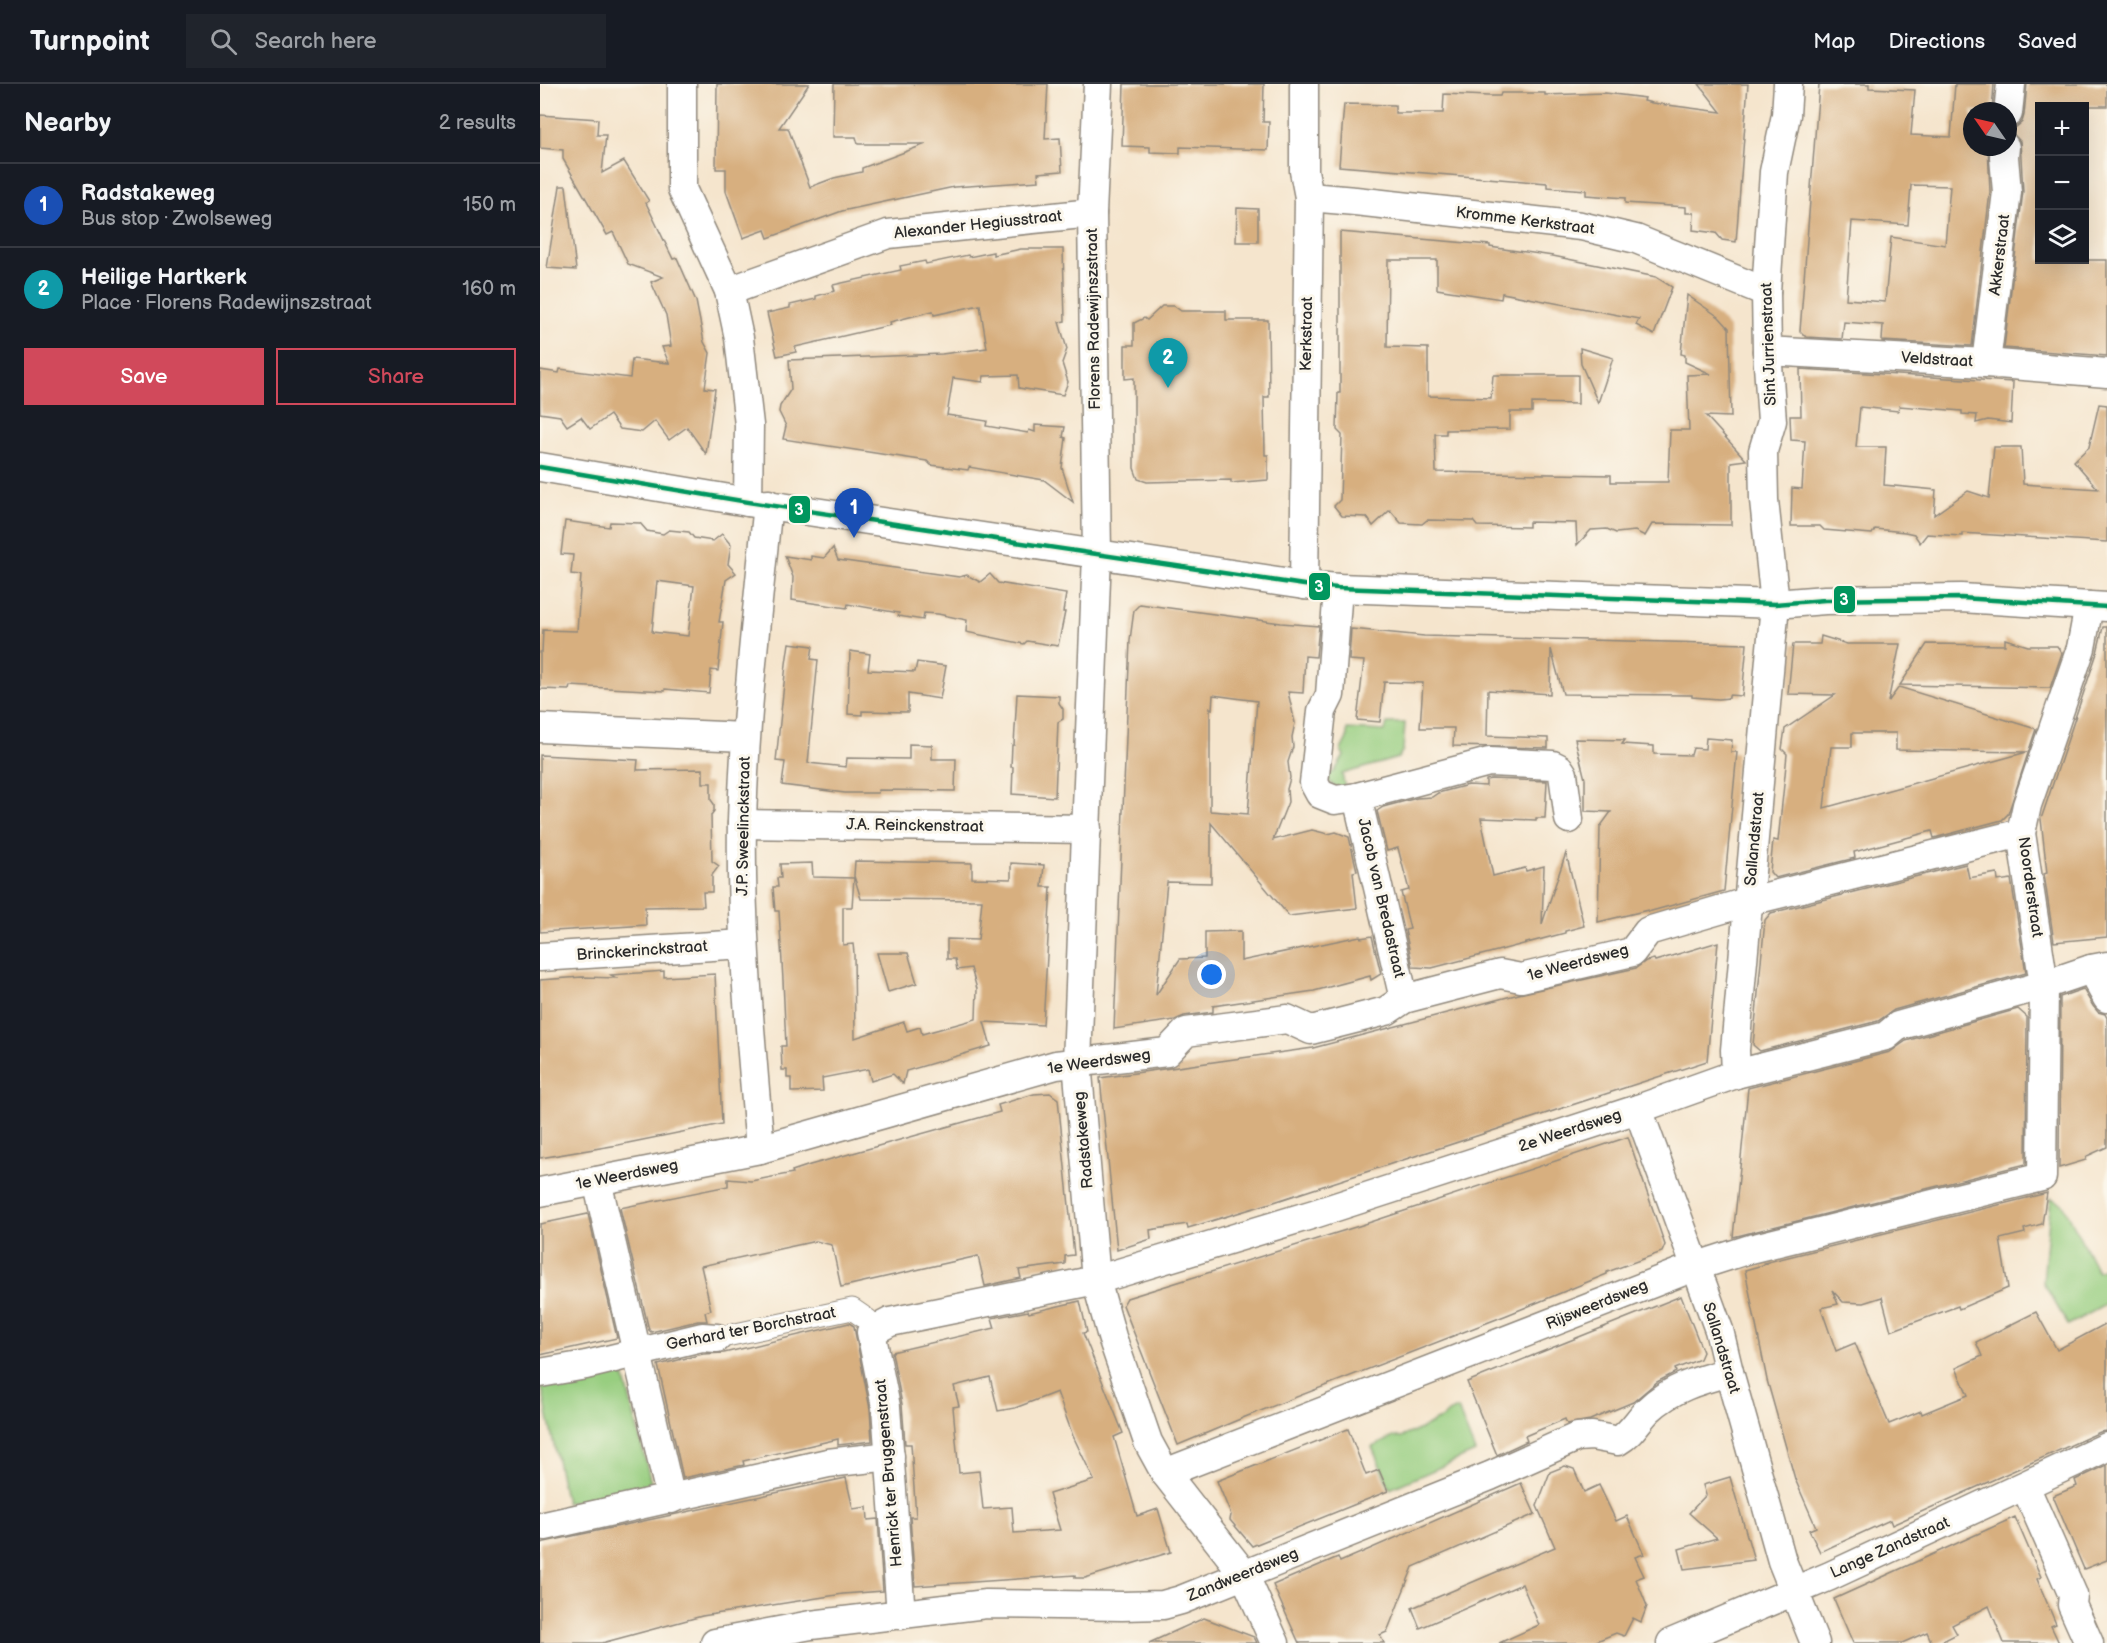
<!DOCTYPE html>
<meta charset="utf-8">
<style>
:root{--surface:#171b24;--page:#20242c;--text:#f1f3f6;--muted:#9ea1a6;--line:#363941;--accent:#d1495b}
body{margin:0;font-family:"Balsamiq Sans",sans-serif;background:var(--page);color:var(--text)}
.controls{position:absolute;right:18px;top:18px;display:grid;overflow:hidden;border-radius:0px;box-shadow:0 6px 24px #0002}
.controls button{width:54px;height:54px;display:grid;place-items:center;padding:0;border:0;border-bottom:2px solid var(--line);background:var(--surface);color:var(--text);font:30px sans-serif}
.compass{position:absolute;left:1423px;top:18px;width:54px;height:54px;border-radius:50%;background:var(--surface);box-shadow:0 6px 24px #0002;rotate:304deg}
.you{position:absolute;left:672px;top:891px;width:21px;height:21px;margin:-15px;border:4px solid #fff;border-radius:50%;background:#1a73e8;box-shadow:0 0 0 9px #1a73e833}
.badge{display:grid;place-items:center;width:39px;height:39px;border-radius:50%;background:var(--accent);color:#fff;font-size:20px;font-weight:700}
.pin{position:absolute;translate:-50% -50px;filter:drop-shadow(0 2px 3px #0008)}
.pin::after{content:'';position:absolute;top:32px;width:21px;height:18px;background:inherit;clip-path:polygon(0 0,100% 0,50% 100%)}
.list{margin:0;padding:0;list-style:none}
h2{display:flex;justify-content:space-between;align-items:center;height:78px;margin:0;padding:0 24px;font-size:26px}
h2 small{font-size:20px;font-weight:400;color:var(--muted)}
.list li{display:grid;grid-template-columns:39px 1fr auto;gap:18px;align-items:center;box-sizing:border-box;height:84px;padding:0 24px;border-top:2px solid var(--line)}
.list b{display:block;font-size:22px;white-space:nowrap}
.list p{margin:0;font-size:20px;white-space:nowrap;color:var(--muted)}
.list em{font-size:20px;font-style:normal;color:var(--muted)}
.actions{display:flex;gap:12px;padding:18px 24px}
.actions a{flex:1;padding:14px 0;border:2px solid var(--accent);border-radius:0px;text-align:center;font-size:21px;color:var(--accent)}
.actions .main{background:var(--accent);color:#fff}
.icon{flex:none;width:33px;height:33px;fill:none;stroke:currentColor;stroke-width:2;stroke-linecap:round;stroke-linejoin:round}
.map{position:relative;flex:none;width:1567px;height:1559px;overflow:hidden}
header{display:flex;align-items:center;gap:36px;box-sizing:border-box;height:84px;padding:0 30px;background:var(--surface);border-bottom:2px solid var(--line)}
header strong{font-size:28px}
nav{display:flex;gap:33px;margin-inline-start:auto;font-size:21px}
.search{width:420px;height:54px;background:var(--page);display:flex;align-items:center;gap:15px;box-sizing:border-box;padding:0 21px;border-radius:0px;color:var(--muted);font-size:22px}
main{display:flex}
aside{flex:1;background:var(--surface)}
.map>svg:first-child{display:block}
.green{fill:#98ce80;stroke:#627c56;stroke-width:1.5}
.building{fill:#d7af7f;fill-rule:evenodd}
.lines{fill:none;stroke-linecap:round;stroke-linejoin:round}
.pedestrian-casing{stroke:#90887c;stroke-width:23}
.minor-casing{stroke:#90887c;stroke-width:31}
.pedestrian{stroke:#fff;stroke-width:21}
.minor{stroke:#fff;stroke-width:28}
.bus-1-casing{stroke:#fbf7ec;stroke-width:9}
.bus-1{stroke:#00965e;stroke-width:4.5}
.labels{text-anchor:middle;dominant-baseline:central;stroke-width:6;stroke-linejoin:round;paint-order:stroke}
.street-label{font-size:16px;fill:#2b2b2b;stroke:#fbf7ec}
.line-badge{stroke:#fbf7ec;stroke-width:2}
.badge-label{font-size:16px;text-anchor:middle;font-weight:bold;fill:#fff}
</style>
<header>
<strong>Turnpoint</strong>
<div class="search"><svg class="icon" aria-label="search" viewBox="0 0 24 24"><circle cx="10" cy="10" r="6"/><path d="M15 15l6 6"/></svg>Search here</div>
<nav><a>Map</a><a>Directions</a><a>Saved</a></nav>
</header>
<main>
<aside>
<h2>Nearby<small>2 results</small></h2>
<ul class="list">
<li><span class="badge" style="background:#1a4fb4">1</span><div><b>Radstakeweg</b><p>Bus stop · Zwolseweg</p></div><em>150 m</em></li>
<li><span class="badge" style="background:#0f9aa8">2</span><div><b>Heilige Hartkerk</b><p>Place · Florens Radewijnszstraat</p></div><em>160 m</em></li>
</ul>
<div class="actions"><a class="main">Save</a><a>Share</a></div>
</aside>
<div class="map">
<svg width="1567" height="1559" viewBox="0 0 1567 1559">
<rect width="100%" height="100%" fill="#fbf7ec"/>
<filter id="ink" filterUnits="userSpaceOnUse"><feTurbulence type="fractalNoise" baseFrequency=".0167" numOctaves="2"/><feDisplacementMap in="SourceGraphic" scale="12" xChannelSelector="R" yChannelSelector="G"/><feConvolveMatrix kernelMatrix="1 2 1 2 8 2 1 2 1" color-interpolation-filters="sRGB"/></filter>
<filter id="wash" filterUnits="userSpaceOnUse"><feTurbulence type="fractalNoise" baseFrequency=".008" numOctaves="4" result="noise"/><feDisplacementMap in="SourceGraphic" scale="24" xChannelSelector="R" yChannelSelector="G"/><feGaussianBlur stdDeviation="1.35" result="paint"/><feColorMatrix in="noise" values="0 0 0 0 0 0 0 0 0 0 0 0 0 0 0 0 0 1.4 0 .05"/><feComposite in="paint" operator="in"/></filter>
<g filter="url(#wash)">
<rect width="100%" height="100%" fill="#f5e5cd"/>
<g class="green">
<path d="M847,639H865L863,666L858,674L802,690L805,704C796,705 789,699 785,691L794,688L804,672L801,666L807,654V645L845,647Z"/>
<path d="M1511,1114L1523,1120L1557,1187L1567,1183V1220L1528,1241L1503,1198Z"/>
<path d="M83,1287L112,1403L26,1419L2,1304Z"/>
<path d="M918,1325L935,1368L850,1405L832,1363L853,1353H861L883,1344L895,1337L902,1335L908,1329Z"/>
</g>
<g id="blocks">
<g class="building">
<path d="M177,0H269L239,44H248L270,103L294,94L322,88V84L386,60H318L316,53H293L294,0H508L505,55L520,54L522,87L498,89L499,97L414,103L302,127L228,154L225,146L203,154L186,107V85H176Z"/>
<path d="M584,0H724L723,38H729L728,66L640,63V69L610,68V63L582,62Z"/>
<path d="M1159,0H1208L1196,158L1182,156L1176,149L1153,146L1154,129H1146V123L1085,119V114L1046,111V106L1007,103V99L799,82L804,20L855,21V29H903L904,10L948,12H960L961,9H1005V11L1065,9L1105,14L1104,17L1112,19L1181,28Z"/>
<path d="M1279,0H1329V4L1375,6L1371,51L1411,53L1415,0H1454L1452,27H1432V63H1448L1450,108L1432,262L1342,257L1343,241L1304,238L1302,255L1266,253L1260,247ZM1371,101L1410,102L1405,161L1351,153L1345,218L1306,215L1312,137L1368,141Z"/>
<path d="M1487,0H1567V22H1500V176H1567V272L1464,264L1483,107L1480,57L1468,45L1475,44L1482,38L1484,31Z"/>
<path d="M0,31L58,35L57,51H66L62,89L84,77L109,117L106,119L133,175L137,174L156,217L164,258L170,269L165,304L175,305L166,370L147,343L129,356L115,337L102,348L80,345L70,331L50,345L41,333L27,342L20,332L0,329V286L19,289L20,285L90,294L92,275L129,279L122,263L131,262L126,231L111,198L123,193L88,180L73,148L67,151L23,75V66L0,64Z"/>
<path d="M20,102H26L36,186L7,184Z"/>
<path d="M697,124L718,125V158H696Z"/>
<path d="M800,148L950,161V163L1013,172L1116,193L1132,203L1114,251L1096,241L1099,235L962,209L961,215L897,205V176H848L847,263L888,264V312L951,314L953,291H1038V320L992,319V328H970V345L906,346V350H895L896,388L1071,391V398H1128L1130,346H1149L1147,291L1171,290L1145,278V271L1141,270L1147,211L1179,233L1189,244L1191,333L1166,332L1206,376L1191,378V441L1112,440L1105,452L1095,447L1076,449L1067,445L1051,446L1037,461L1036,439L989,438V443L937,442L933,437L887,436L882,440L861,439L850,426L833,442L827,433L802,432L794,422L800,416L802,351L797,346L798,309H800Z"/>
<path d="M481,165H523L525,237L519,238L527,265L522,279L528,298L523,311L479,304L478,291L444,292L443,298L413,294L407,331L447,337L446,342L488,349L489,346L495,348V341L525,343L523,353L526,354L522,384L533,418L504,396L429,383L428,386L391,381L387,377L243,355L246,342L239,328L240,322L251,305L249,276L402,270L447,264L440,221L394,231L393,227L350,238L351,241L255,263L256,268L237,272L227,229L250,224V221L276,215V212L295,207L293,201L361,186L360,182L385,177L386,180L428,171L429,173L453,168V171Z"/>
<path d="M622,222H634L641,227H686V236H728L729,313H724L725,371H728V396L691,399V396L607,398L598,395L594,384V294L585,295V261H594V239L604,234L607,236Z"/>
<path d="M1040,264L1073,274L1058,319L1041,280Z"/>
<path d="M1260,285L1473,298L1471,339L1448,336L1436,339L1437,331L1422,330V327L1359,322L1358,327L1320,323L1316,363H1346L1344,401L1396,406L1394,431L1428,407L1449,414L1454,363H1481L1483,400L1558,405L1534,377L1549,363L1559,320L1567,321V458L1422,449V452L1387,450L1380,459L1374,450L1365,448L1335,445L1332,450L1284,446L1280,442H1251L1252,404L1262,405L1265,357L1251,356L1250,332H1261Z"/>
<path d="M25,437L69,443L70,438L100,439L107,447L123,450L129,446L149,448L154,454L173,457L182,450L191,461L188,480L196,489L186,496L179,538H183L178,587L171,586L169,609L125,605V607L30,602L29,606L0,605V568H2L3,546L37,547L41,491L31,490L33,471L21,470ZM117,497L154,502L148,552L112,548Z"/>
<path d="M293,464L298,476L419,493L427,491L440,498L450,490L458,499L526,510L523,528H525L518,562L487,557L484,560L426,548L427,536L398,530L384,529L383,536L358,532L359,529L308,520L307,524L252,516L253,493L245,472L271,476V472L284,474Z"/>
<path d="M600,520L741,539L779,542L776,573L765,572L763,609L748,608L755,639L752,653L753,663L748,678L750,694L747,705L748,718L733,756L772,746L788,750L796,748L809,753L817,787L813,788L817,824L749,832L671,739V799L627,798L616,911L640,875L665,874V848L701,847V877L820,852L821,854L832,852L841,890L831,896L830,892L774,907L673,922V928L644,932L635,936L574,945L590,556L594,526ZM673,611L717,617L708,730L670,727V624L672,625Z"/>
<path d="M1563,543H1567V853L1514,858L1504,790L1507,789L1501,735L1557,569Z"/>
<path d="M811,545L884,552L1207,560L1202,612L1189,611V614L1179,615L1152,613V611L1023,610L1011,565L1010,610L948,606L947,652L1008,654V664L913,662L914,644H880L883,599L844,598L840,638L817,636L824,577L809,576Z"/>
<path d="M1281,552L1307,560H1360L1348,618L1359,603L1496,645L1468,730L1462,736L1394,754L1392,747L1314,768L1315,774L1235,794L1230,788L1233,756L1238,757L1245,691L1247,670L1242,665L1245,645L1295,611L1248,610L1253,560H1280ZM1312,649H1356V666L1487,668L1284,724L1291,663H1312Z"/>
<path d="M1465,555L1488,562H1517L1522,569L1510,604L1360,601L1387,560L1465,561Z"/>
<path d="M249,559L273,562L271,575L278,576L268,679L306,683L307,674L369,675V660L392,661V675H416L415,707L339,706L338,709H305L242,701L245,678L236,677L246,580Z"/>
<path d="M310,567L330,570L328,586L375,588L377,578L406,582L400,615L368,610V628L322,627V631L308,630Z"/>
<path d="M477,610L519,612V619L523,625V635L518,638L515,713L472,710L473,683H471L472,661H474Z"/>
<path d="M1166,654L1192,656L1191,668H1197L1184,807L1108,828V826L1058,838L1060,743L1071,728L1045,727V695L1035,655L1085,656L1082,660L1114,662V670L1151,671L1153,664L1165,665Z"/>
<path d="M0,671L98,676L97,686L163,685V699H171V716L174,720V727L171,731L172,777L179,782L172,791V808H163L164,822L105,823L106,841L0,848Z"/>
<path d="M951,695L1007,697L1005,734H996V736L941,734L953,792L985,784L986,787L1004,782L1002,840L1026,769L1044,842L1025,847V849L892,884L873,883L865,846L870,845L861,808L869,806L858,764L847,767L837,727L843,723L877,714L892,713L898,709L928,701L946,702V696Z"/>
<path d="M315,777L432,779V794L471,795V779L504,781L502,803H511L503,941L444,938L451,962L366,987L363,1000L353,990L331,997L328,985L282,994L283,1007L251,1008V994H247V986H242L241,962H246L243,896L239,827H235L233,803H238L237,794H241L240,780L272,779L273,793L314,794L312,823H303V861L313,860L314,869L315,954L364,938L367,947L380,943L382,950L436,935L437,905L431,884L417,886L415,875H407V855L438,856L442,816L321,815L314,792Z"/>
<path d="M1426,780L1429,794L1457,789L1458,797L1471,795L1486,889L1354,926L1338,937L1220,967L1213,961L1225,836L1231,829Z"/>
<path d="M1178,858L1167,977L734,1118L648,1144L647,1140L610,1146L611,1155L577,1166L560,994L773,964L979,910L1096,884L1106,877L1114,875L1115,877Z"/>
<path d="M337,869H368L377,899L348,908Z"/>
<path d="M124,887V893L175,890L182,1040L78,1061L0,1074V896L42,893L76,894L71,891Z"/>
<path d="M1543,905L1553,922L1558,928L1565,930L1567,934V1063L1547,1072L1546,1076L1519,1084L1520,913Z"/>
<path d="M1478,925L1487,933L1486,1080L1193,1153L1208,1004L1350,968L1366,957Z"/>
<path d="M510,1009L518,1015L534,1171L525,1172V1180L479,1186L481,1194L445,1202L438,1172L301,1203L292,1161L276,1157L161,1182L171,1226L165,1228L167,1237H158L111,1248L109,1246L80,1124L188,1102V1095L211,1097L253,1089L252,1087L270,1081L460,1028L458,1021L494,1010Z"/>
<path d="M1088,1053L1125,1161L1122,1168L1067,1188V1190L967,1231L705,1333L638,1361L583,1221L587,1214L822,1141Z"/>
<path d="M1507,1109L1502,1140L1484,1145L1485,1149L1460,1155L1468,1204L1419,1225L1418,1222L1351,1247L1342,1213L1323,1219L1303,1218L1292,1206L1298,1220L1281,1224L1296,1267L1315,1259L1349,1340L1381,1327L1382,1330L1428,1311L1416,1284L1442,1272L1436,1258L1496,1228L1517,1266L1567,1239V1347L1560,1348L1352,1441L1350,1436L1280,1468L1269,1446L1276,1443L1255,1395L1227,1296L1205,1186L1226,1180L1224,1179Z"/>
<path d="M48,1130L77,1254L0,1271V1140Z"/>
<path d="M1141,1212L1163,1268L1160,1275L1135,1285L1136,1288L1117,1298L1093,1318L1050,1336L1027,1340L1025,1335L985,1352L987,1357L957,1371L927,1298Z"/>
<path d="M540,1217L547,1248L543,1249L583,1349L574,1353L597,1432L618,1425L631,1468L545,1494H535V1491L375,1502L370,1433H376L371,1360H365L362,1320L352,1268L455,1244L452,1234L488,1227L489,1229ZM450,1293L458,1327L475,1324L517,1308L533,1352L554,1396L509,1410L520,1446L474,1449L472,1423L443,1425L439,1387L419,1389L413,1323L419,1322L414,1302Z"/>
<path d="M309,1239L314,1242L315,1248L330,1325L332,1357L298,1361V1355L203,1377L204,1381L143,1394L118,1281L163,1270L184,1269Z"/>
<path d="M808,1345L826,1391L839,1386L848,1407L712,1462L690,1436L691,1431L677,1397Z"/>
<path d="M1567,1381V1476L1544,1485L1513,1412L1537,1402L1535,1396Z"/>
<path d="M1025,1382L1034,1385L1044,1408L1059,1401L1076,1437L1087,1432L1104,1470L1095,1473L1104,1492L1096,1495L1107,1522L1101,1538L1093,1534L1084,1552L1076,1549L1052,1559H959L999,1541L982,1500L880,1544L872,1524L1015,1463L997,1422L1010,1388Z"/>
<path d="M1190,1393L1214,1476L1144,1485L1139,1465L1177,1454L1149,1429L1166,1411L1163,1401Z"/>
<path d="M306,1394L313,1425L327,1423L328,1436L338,1435L343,1507L303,1510L162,1532L62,1559H0V1459Z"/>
<path d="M981,1399L995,1430L873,1483L847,1548L840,1551L844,1559H759L733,1501L798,1473L800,1478Z"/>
<path d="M1475,1433L1501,1493L1497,1495L1516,1540L1511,1542L1519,1559H1464L1449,1522L1412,1541L1417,1550L1399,1559H1392L1387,1548L1362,1559H1313L1294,1515Z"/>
<path d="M664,1534L714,1553L717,1559H609Z"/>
</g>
</g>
</g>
<g filter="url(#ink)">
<use href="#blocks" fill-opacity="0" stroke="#90887c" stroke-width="1.5"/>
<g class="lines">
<defs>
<path id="pedestrian" d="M177,1254L312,1225L328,1236L331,1248"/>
<g id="minor">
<path d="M142,0V105L189,207L199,254L209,341L208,418"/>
<path d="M558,0L552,129L557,470L537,978L556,1196L572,1253L608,1358L625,1389L704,1490L735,1559"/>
<path d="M764,0V87L769,113L764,501"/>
<path d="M1468,29L1471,0"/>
<path d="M769,113L815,117L1041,142L1096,155L1226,208"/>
<path d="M189,207L348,150L552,129"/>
<path d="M1227,267L1446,279L1567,289"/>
<path d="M1446,279L1467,108L1464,73L1465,63"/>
<path d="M0,383L208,418L764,501L798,504L1235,520L1285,516L1421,514L1567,523"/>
<path d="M798,504L790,611L782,627L774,699L780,710L795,716L817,713L949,678L1013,681L1019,684L1023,690L1029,735"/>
<path d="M0,644L205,653"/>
<path d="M817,713L864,915"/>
<path d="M202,740L547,745"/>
<path d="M0,873L204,860"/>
<path d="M1551,885L1567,914"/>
<path d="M1196,990L1195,966L1235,520L1224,416L1223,367L1232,337L1227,267L1226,208L1234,88L1246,31L1248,0"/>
<path d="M1098,1025L1179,1246L1189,1288L1242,1477L1275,1559"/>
<path d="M220,1065C211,956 200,847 202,738C205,632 217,526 228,420"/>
<path d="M57,1097L131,1415"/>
<path d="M0,1108L220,1065L516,981L627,968L646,948L747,935L771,946L846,927L864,915L960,890L981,894L1092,868L1108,847L1210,817L1481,749"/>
<path d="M0,1289L46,1281L162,1253L177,1254"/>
<path d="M625,1389L1154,1183L1210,1165L1502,1093L1504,901L1481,749L1487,721L1541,564L1549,522"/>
<path d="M1485,1402L1533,1511L1532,1521L1549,1559"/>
<path d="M5,1442L288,1379L350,1372"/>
<path d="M361,1531L346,1323L331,1248L350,1238L556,1196L774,1130L1098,1025L1196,990L1346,952L1358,942L1504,901L1551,885L1567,882"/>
<path d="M175,1559L271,1541L446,1520L582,1522L623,1521L641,1516L950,1392L1037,1353L1052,1352L1078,1357C1091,1350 1098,1336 1108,1326C1131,1304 1159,1296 1189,1288"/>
<path d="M1131,1559L1290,1492L1567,1363"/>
</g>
</defs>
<use href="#pedestrian" class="pedestrian-casing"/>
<use href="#minor" class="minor-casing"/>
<use href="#pedestrian" class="pedestrian"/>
<use href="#minor" class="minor"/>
<defs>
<path id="bus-1" d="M0,383L208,418L764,501L798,504L1235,520L1285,516L1421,514L1567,523"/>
</defs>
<use href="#bus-1" class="bus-1-casing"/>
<use href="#bus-1" class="bus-1"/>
</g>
</g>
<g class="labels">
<g class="street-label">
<text transform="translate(985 137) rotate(7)">Kromme Kerkstraat</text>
<text transform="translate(438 141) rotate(-6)">Alexander Hegiusstraat</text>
<text transform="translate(1460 171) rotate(-83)">Akkerstraat</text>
<text transform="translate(554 235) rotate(-91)">Florens Radewijnszstraat</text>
<text transform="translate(767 250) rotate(-89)">Kerkstraat</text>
<text transform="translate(1229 260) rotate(-92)">Sint Jurrienstraat</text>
<text transform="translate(1397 276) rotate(3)">Veldstraat</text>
<text transform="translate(204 742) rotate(-89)">J.P. Sweelinckstraat</text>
<text transform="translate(375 742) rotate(1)">J.A. Reinckenstraat</text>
<text transform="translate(1215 755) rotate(-85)">Sallandstraat</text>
<text transform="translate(1490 803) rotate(82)">Noorderstraat</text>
<text transform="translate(841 814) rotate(77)">Jacob van Bredastraat</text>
<text transform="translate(102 867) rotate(-4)">Brinckerinckstraat</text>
<text transform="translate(1038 879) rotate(-15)">1e Weerdsweg</text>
<text transform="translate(559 978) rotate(-8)">1e Weerdsweg</text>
<text transform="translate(1030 1047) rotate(-18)">2e Weerdsweg</text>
<text transform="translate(544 1056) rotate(-95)">Radstakeweg</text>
<text transform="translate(87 1091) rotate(-11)">1e Weerdsweg</text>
<text transform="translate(1057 1221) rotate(-22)">Rijsweerdsweg</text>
<text transform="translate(211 1245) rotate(-11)">Gerhard ter Borchstraat</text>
<text transform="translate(1181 1264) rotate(73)">Sallandstraat</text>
<text transform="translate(349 1389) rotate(-95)">Henrick ter Bruggenstraat</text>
<text transform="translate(1350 1464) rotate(-24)">Lange Zandstraat</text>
<text transform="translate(703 1491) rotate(-22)">Zandweerdsweg</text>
</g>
</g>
<g class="line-badge">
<rect x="248" y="411" width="23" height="29" rx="6" fill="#00965e"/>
<rect x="768" y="488" width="23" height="29" rx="6" fill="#00965e"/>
<rect x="1293" y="501" width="23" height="29" rx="6" fill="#00965e"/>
</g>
<g class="badge-label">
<text x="259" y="431">3</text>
<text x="779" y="508">3</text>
<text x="1304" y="521">3</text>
</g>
</svg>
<div class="controls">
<button>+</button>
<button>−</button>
<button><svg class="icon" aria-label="layers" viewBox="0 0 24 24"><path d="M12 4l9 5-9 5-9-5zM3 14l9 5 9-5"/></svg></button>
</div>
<svg class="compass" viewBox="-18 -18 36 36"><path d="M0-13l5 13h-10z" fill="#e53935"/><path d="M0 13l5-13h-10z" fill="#9ea1a6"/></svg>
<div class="you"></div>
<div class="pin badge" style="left:314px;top:454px;background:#1a4fb4">1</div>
<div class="pin badge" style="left:628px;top:304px;background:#0f9aa8">2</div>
</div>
</main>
